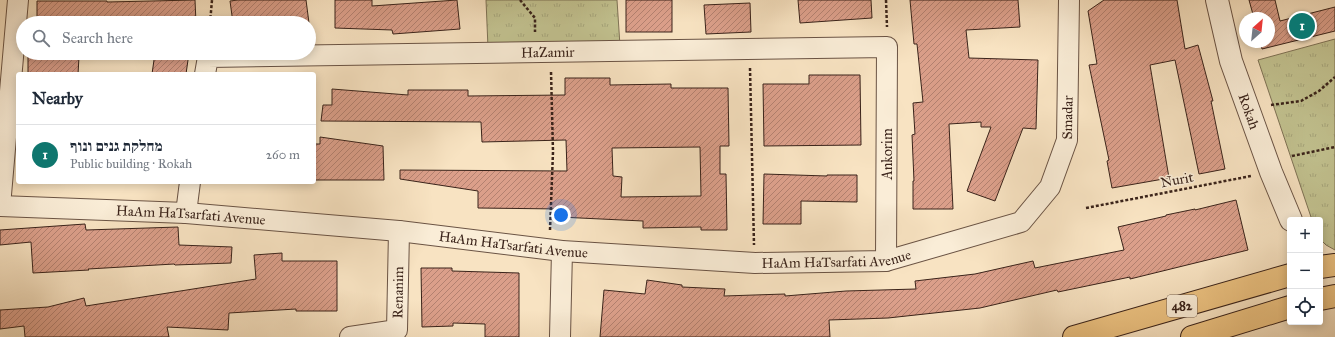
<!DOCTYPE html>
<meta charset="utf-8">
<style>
:root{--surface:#fff;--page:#f2f2f3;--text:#1f2937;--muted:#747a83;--line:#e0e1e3;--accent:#0f766e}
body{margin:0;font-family:"IM FELL Great Primer","Frank Ruhl Libre",serif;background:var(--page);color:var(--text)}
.controls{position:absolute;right:12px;bottom:12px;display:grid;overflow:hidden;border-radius:4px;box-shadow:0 2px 10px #0003}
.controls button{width:36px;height:36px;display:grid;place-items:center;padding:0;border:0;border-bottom:1px solid var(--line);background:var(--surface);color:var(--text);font:20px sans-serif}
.compass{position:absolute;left:1239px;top:12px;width:36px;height:36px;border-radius:50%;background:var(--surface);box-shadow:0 2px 10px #0003;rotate:27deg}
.you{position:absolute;left:561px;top:215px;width:14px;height:14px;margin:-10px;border:3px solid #fff;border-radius:50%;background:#1a73e8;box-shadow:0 0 0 6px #1a73e833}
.badge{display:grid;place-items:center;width:26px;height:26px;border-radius:50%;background:var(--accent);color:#fff;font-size:13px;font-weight:700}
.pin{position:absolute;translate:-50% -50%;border:2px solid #fff;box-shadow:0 1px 4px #0006}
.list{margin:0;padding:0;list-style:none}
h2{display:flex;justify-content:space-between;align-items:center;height:52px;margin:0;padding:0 16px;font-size:17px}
h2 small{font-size:13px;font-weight:400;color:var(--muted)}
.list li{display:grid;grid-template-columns:26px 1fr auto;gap:12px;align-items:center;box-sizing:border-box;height:60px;padding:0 16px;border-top:1px solid var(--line)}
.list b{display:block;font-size:15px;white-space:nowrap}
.list p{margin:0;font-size:13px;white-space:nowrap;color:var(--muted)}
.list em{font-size:13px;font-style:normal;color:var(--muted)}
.icon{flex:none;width:22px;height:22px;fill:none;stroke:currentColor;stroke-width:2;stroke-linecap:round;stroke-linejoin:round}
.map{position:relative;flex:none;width:1335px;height:337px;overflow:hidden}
.search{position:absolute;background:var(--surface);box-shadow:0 2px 10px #0003;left:16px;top:16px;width:300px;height:44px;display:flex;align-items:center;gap:10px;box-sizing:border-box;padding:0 14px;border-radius:22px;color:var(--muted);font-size:15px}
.panel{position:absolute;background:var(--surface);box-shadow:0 2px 10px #0003;left:16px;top:72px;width:300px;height:112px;border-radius:4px}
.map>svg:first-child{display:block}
.grass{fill:url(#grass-tufts);stroke:#7e7255}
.building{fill:url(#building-hatch);stroke:#3a231a;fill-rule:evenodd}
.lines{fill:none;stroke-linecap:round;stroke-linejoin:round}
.minor-casing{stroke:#6a5344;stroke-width:22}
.tertiary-casing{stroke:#6a5344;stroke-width:24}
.primary-casing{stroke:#3a231a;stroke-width:24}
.path{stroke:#3a231a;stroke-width:2.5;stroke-dasharray:3 2;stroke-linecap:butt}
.minor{stroke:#faedd7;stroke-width:20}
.tertiary{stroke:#faedd7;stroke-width:22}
.primary{stroke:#ecc281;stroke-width:22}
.labels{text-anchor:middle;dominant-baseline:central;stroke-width:3;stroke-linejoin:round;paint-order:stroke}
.shield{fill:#faedd7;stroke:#746053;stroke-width:1}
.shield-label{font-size:13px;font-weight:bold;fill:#3a231a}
.street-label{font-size:14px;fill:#3a231a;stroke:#faedd7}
</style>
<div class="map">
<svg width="1335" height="337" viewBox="0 0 1335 337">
<defs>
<pattern id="grass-tufts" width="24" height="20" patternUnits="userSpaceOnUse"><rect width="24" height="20" fill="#c2c290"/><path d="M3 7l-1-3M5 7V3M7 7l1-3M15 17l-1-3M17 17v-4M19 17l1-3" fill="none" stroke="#a7a67c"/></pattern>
<pattern id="building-hatch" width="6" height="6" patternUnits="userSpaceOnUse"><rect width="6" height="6" fill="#db9f8a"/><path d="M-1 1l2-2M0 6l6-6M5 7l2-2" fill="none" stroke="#b38170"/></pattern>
</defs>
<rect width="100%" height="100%" fill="#f8e3c2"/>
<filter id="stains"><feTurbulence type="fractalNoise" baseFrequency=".005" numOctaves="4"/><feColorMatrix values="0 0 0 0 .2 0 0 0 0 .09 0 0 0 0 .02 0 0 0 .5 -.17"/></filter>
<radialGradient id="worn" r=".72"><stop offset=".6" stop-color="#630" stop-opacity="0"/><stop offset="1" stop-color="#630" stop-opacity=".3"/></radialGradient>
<g class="grass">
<path d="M486,0H617L620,46L488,48Z"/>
<path d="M1335,39V250L1326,245L1320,239V220H1312L1258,60Z"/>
</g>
<g class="building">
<path d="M195,0L196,23H37V1H107V2Z"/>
<path d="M238,0H306L309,23H233L230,1Z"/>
<path d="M335,0H372V6L457,0L460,29L393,34L392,30L335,28Z"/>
<rect x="626" y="0" width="46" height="32"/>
<path d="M798,0H871L872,18L800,23Z"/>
<path d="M910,0H1018L1020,27L966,30L969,58L1038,60L1036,129L1023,128L995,201L967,191L991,127H981V122L949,124L953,209H913V181H914L912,135L915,134L913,103L923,102L917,44H914Z"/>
<path d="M1104,0H1177L1185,49L1198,45L1213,101H1211L1225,169L1199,174L1175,60L1150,65L1169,178L1112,188L1107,161L1109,160L1089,65L1097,64L1088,11Z"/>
<path d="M1249,0H1275L1280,21L1335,7V31L1262,49L1260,42H1269V18H1254Z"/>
<path d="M750,3L751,32L706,34L704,5Z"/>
<path d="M155,53H189L186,74H152Z"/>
<path d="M28,55L79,57L78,74H28Z"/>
<path d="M809,75H860L861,145L764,146L763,84H809Z"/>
<path d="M565,78H610V85L671,84V88H728L729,146H720V174H726L727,230H701V227L643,228V221L559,217L560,209L478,208V191L400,179V170L567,171L566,140L482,142L481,122L321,121L323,105H332V89L408,95V90H468V96L565,95ZM700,147L701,196L621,197L622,177L613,176L612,148Z"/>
<path d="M320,137L383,146L384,180H315V144H320Z"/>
<path d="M764,174L827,176V175H857V202L801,201V224H763Z"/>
<path d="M1236,200L1248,250L1130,279V277L1058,292L1057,290L980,308L888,318L829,320L830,337H600L604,290L645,294L647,280L682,285V287L725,289L724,296L785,294V296L846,291L916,289L915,281L975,274L1033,261L1035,268L1124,250L1118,227L1166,216V215L1195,209V210Z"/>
<path d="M85,224L86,230L178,227L179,245L232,247L231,263L175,265L174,264L88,269L89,270L33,273L31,242L0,245V230Z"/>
<path d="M282,253V261H337V311H296V309L229,313L228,330L167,327L169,337H25L24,326L0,329V310L48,307L84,298L86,306L256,279L254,255Z"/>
<path d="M421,268H452V271L519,273V337H485V324L453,323V326L422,327Z"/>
</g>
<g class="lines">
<defs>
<g id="minor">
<path id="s1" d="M205,74L208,57L887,47L886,261"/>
<path id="s2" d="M0,206L186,213L399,231L562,251L755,263L886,261L1021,222L1050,187L1067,140L1069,0"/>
<path d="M0,206L18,0"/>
<path d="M186,213L190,182"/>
<path id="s3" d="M350,337L397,330L399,231"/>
<path d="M560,337L562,251"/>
</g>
<g id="tertiary">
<path id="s4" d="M1217,0L1231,61L1271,172L1291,220"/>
</g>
<g id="primary">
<path d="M1320,267L1335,265"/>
<path d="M1320,299L1335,296"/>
<path d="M1074,337L1290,275"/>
<path d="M1192,337L1290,307"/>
</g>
</defs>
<use href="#minor" class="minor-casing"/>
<use href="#tertiary" class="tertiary-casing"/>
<use href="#primary" class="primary-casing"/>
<g class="path">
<path d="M520,0L535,18V32"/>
<path d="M886,0L887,27"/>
<path d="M210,23L212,0"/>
<path d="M750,68L754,245"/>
<path d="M1271,105L1301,101L1319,91L1335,77"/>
<path d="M1292,156L1335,147"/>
<path d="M1086,208L1251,176"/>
<path d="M550,230L553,152L551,71"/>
</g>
<use href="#minor" class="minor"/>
<use href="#tertiary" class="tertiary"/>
<use href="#primary" class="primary"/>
</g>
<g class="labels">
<rect class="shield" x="1167" y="295" width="30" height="22" rx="3"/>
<g class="shield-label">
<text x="1182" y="306">482</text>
</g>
<g class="street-label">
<text stroke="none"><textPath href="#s1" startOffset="357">HaZamir</textPath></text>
<text stroke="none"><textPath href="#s4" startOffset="116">Rokah</textPath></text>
<text stroke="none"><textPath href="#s2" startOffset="1147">Smadar</textPath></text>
<text transform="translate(887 154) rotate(-90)">Ankorim</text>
<text transform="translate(1177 180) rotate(-11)">Nurit</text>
<text stroke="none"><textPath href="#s2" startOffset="191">HaAm HaTsarfati Avenue</textPath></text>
<text stroke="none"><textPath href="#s2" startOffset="515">HaAm HaTsarfati Avenue</textPath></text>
<text stroke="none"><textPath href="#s2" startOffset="839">HaAm HaTsarfati Avenue</textPath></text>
<text stroke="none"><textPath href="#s3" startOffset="85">Renanim</textPath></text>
</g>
</g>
<rect width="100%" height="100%" filter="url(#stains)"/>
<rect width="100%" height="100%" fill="url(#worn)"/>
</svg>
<div class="controls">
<button>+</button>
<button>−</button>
<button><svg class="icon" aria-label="locate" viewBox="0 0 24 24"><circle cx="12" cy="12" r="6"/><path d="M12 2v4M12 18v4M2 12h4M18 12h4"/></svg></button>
</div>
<svg class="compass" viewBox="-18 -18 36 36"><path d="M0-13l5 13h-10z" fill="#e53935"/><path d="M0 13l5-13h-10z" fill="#747a83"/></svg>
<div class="you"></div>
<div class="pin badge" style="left:1302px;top:26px">1</div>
<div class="search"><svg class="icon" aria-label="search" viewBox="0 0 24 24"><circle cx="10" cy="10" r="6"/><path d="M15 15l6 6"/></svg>Search here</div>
<section class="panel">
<h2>Nearby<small></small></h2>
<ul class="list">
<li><span class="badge">1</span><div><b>מחלקת גנים ונוף</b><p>Public building · Rokah</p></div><em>260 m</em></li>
</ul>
</section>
</div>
